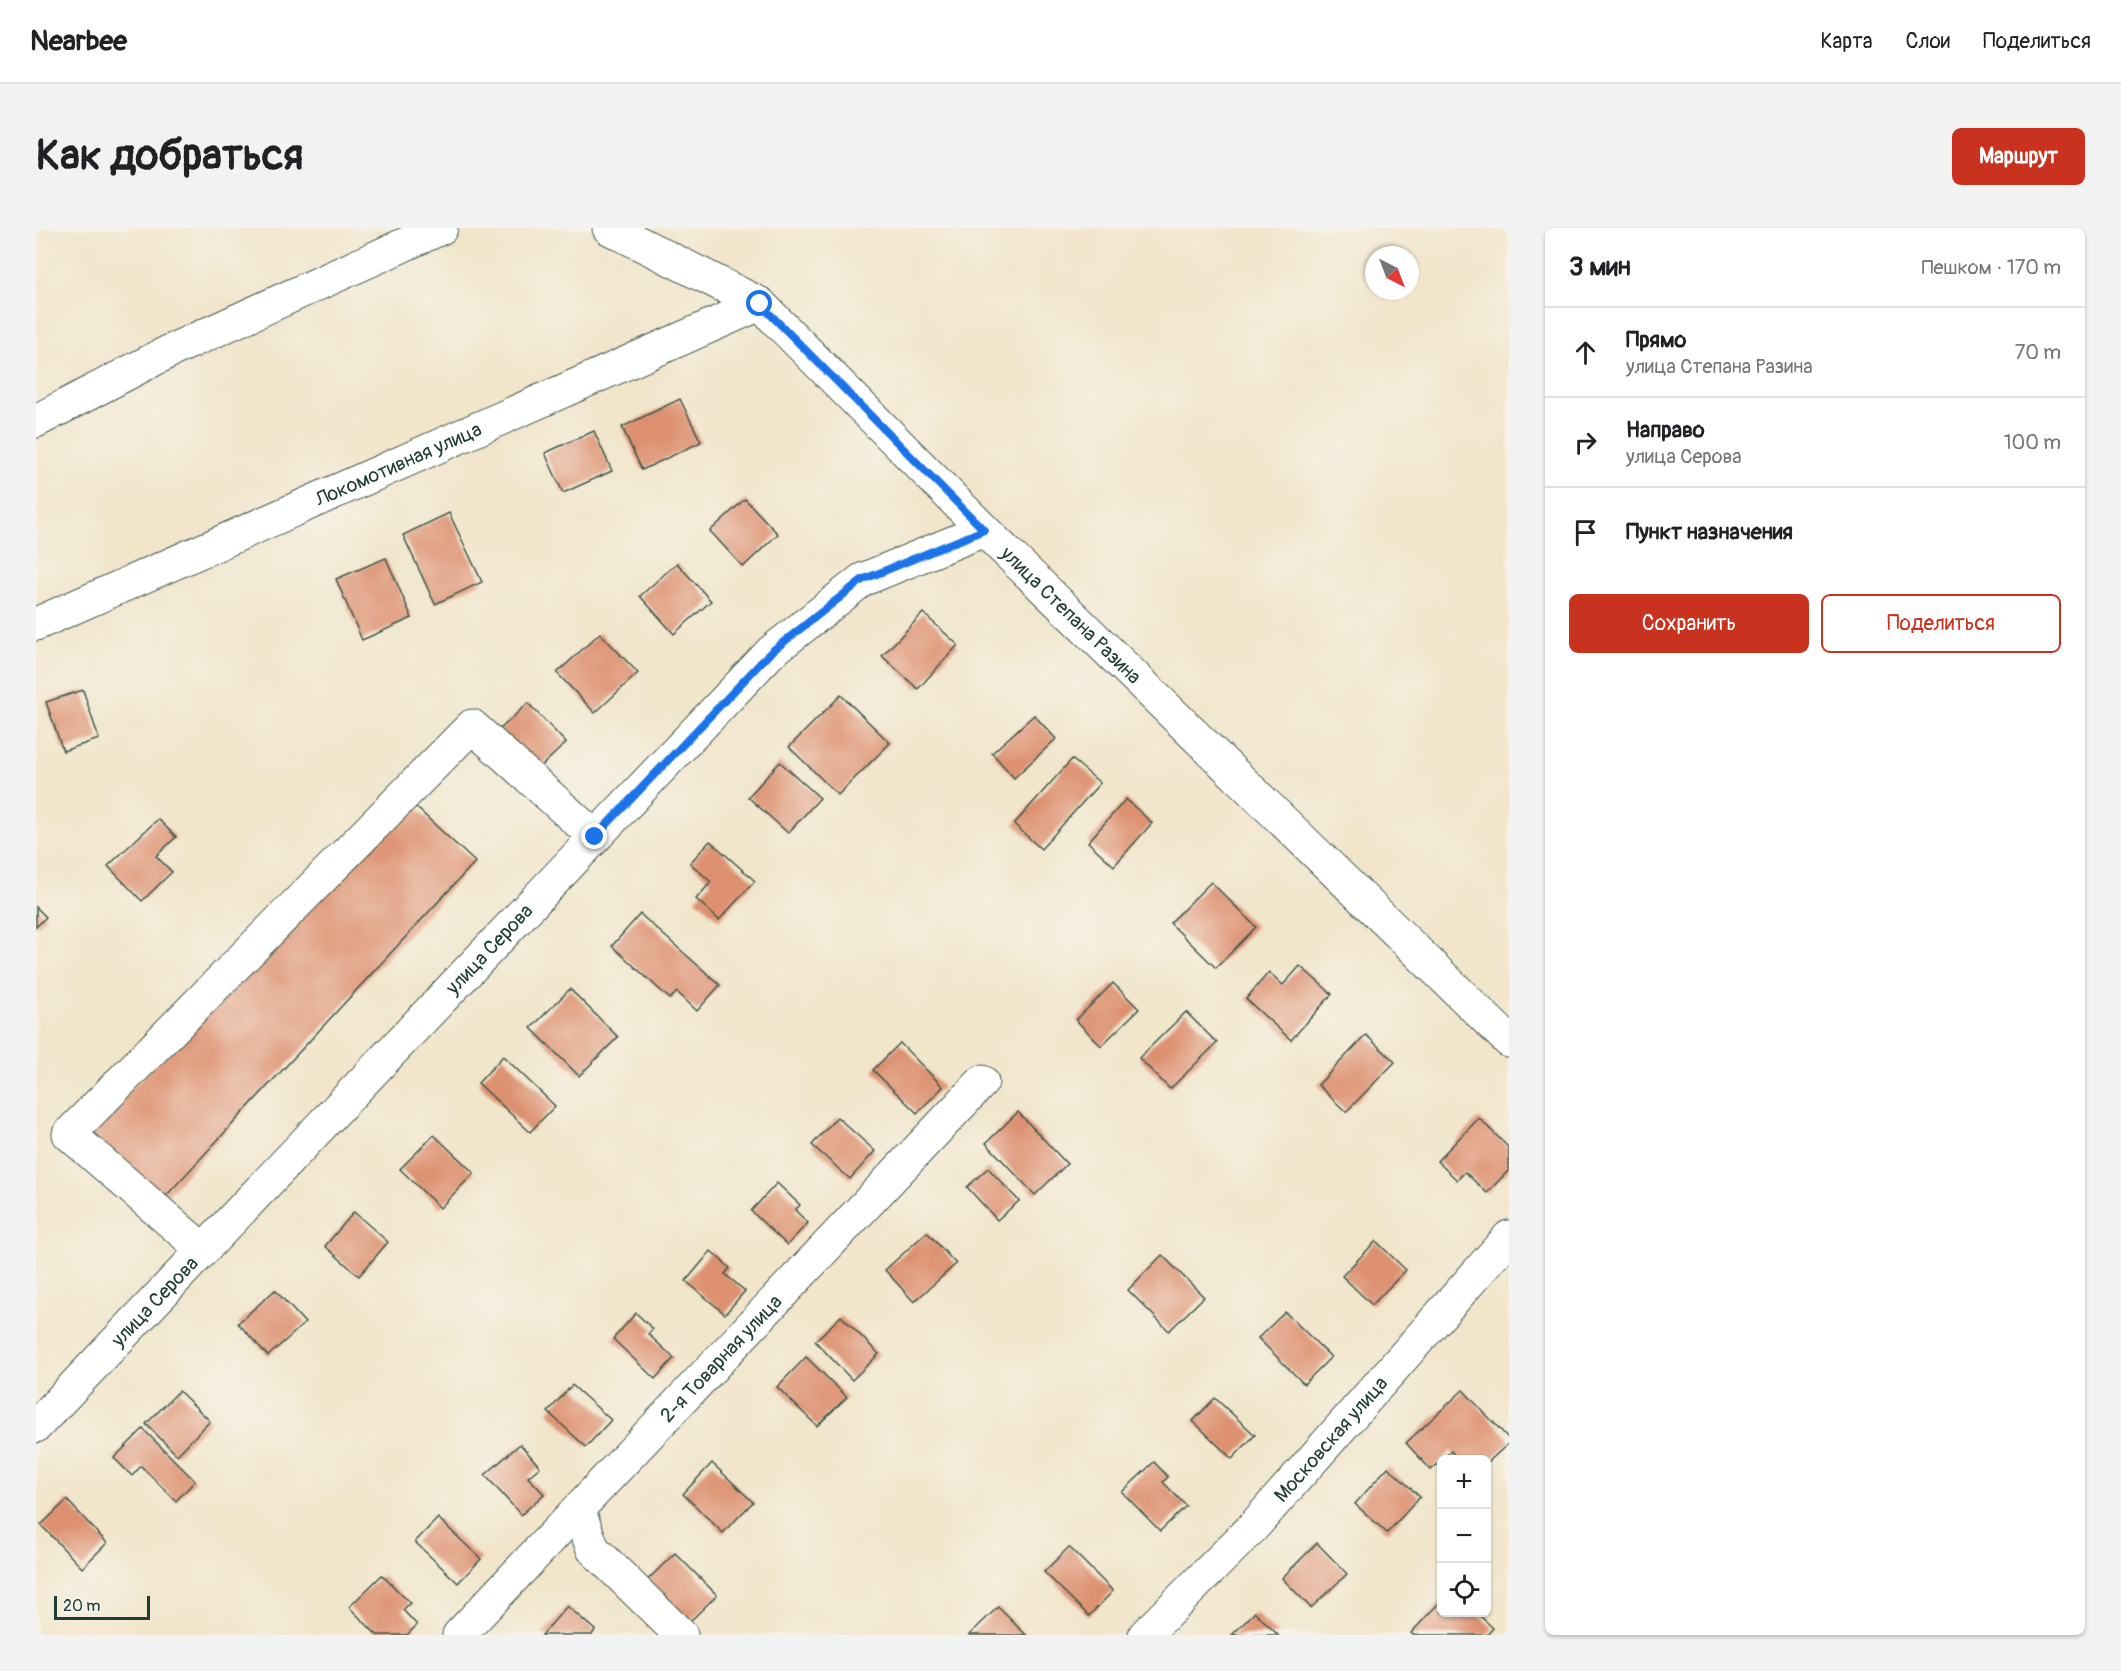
<!DOCTYPE html>
<html lang="ru">
<meta charset="utf-8">
<style>
:root{--surface:#fff;--page:#f2f2f2;--text:#202124;--muted:#757577;--line:#e0e0e0;--accent:#c8321e}
body{margin:0;font-family:Pangolin,sans-serif;background:var(--page);color:var(--text)}
.controls{position:absolute;right:18px;bottom:18px;display:grid;overflow:hidden;border-radius:9px;box-shadow:0 2px 4px #0004}
.controls button{width:54px;height:54px;display:grid;place-items:center;padding:0;border:0;border-bottom:2px solid var(--line);background:var(--surface);color:var(--text);font:30px sans-serif}
.compass{position:absolute;left:1329px;top:18px;width:54px;height:54px;border-radius:50%;background:var(--surface);box-shadow:0 2px 4px #0004;rotate:138deg}
.scale{position:absolute;left:18px;bottom:15px;width:96px;box-sizing:border-box;padding-left:6px;border:3px solid #1f3d34;border-top:0;font-size:16px;line-height:21px;white-space:nowrap;color:#1f3d34;-webkit-text-stroke:4px #f7f3e8;paint-order:stroke}
.stop{position:absolute;width:18px;height:18px;margin:-14px;border:4px solid #1a73e8;border-radius:50%;background:#fff}
.stop.end{background:#1a73e8;border-color:#fff;box-shadow:0 2px 6px #0008}
.list{margin:0;padding:0;list-style:none}
h2{display:flex;justify-content:space-between;align-items:center;height:78px;margin:0;padding:0 24px;font-size:26px}
h2 small{font-size:20px;font-weight:400;color:var(--muted)}
.list li{display:grid;grid-template-columns:39px 1fr auto;gap:18px;align-items:center;box-sizing:border-box;height:90px;padding:0 24px;border-top:2px solid var(--line)}
.list b{display:block;font-size:22px;white-space:nowrap}
.list p{margin:0;font-size:20px;white-space:nowrap;color:var(--muted)}
.list em{font-size:20px;font-style:normal;color:var(--muted)}
.actions{display:flex;gap:12px;padding:18px 24px}
.actions a{flex:1;padding:14px 0;border:2px solid var(--accent);border-radius:9px;text-align:center;font-size:21px;color:var(--accent)}
.actions .main{background:var(--accent);color:#fff}
.icon{flex:none;width:33px;height:33px;fill:none;stroke:currentColor;stroke-width:2;stroke-linecap:round;stroke-linejoin:round}
.map{position:relative;flex:none;width:1473px;height:1407px;overflow:hidden;border-radius:9px}
header{display:flex;align-items:center;gap:36px;box-sizing:border-box;height:84px;padding:0 30px;background:var(--surface);border-bottom:2px solid var(--line)}
header strong{font-size:28px}
nav{display:flex;gap:33px;margin-inline-start:auto;font-size:21px}
.intro{display:flex;align-items:center;justify-content:space-between;box-sizing:border-box;height:144px;padding:0 36px}
h1{margin:0;font-size:42px}
.button{padding:15px 27px;border-radius:9px;background:var(--accent);color:#fff;font-size:21px;font-weight:700}
main{display:flex;gap:36px;padding:0 36px}
aside{flex:1;background:var(--surface);border-radius:9px;box-shadow:0 2px 4px #0004}
.map>svg:first-child{display:block}
.building{fill:#dd9171}
.lines{fill:none;stroke-linecap:round;stroke-linejoin:round}
.minor-casing{stroke:#3e564a;stroke-width:35}
.minor{stroke:#fff;stroke-width:33}
.route{stroke:#1a73e8;stroke-width:8}
.labels{text-anchor:middle;dominant-baseline:central;stroke-width:6;stroke-linejoin:round;paint-order:stroke}
.street-label{font-size:20px;fill:#1f3d34;stroke:#f7f3e8}
</style>
<header>
<strong>Nearbee</strong>
<nav><a>Карта</a><a>Слои</a><a>Поделиться</a></nav>
</header>
<div class="intro"><h1>Как добраться</h1><a class="button">Маршрут</a></div>
<main>
<div class="map">
<svg width="1473" height="1407" viewBox="0 0 1473 1407">
<rect width="100%" height="100%" fill="#f7f3e8"/>
<filter id="ink" filterUnits="userSpaceOnUse"><feTurbulence type="fractalNoise" baseFrequency=".0167" numOctaves="2"/><feDisplacementMap in="SourceGraphic" scale="12" xChannelSelector="R" yChannelSelector="G"/><feConvolveMatrix kernelMatrix="1 2 1 2 8 2 1 2 1" color-interpolation-filters="sRGB"/></filter>
<filter id="wash" filterUnits="userSpaceOnUse"><feTurbulence type="fractalNoise" baseFrequency=".008" numOctaves="4" result="noise"/><feDisplacementMap in="SourceGraphic" scale="24" xChannelSelector="R" yChannelSelector="G"/><feGaussianBlur stdDeviation="1.35" result="paint"/><feColorMatrix in="noise" values="0 0 0 0 0 0 0 0 0 0 0 0 0 0 0 0 0 1.4 0 .05"/><feComposite in="paint" operator="in"/></filter>
<g filter="url(#wash)">
<rect width="100%" height="100%" fill="#f1e5ca"/>
<g id="blocks">
<g class="building">
<path d="M644,171L665,214L606,242L586,199Z"/>
<path d="M558,203L576,243L527,265L509,225Z"/>
<path d="M709,271L742,306L707,339L674,303Z"/>
<path d="M413,285L446,354L399,376L367,307Z"/>
<path d="M350,330L376,390L326,412L300,351Z"/>
<path d="M641,335L675,373L638,406L604,368Z"/>
<path d="M887,385L922,417L882,461L846,428Z"/>
<path d="M564,405L602,445L559,485L521,445Z"/>
<path d="M47,462L63,511L27,523L10,474Z"/>
<path d="M805,467L854,515L802,567L753,519Z"/>
<path d="M492,475L530,515L500,543L462,503Z"/>
<path d="M998,487L1020,511L978,550L956,525Z"/>
<path d="M1036,531L1064,555L1005,621L978,596Z"/>
<path d="M744,534L784,570L752,605L712,569Z"/>
<path d="M367,567L439,634L117,982L45,915Z"/>
<path d="M1090,571L1116,595L1078,638L1052,614Z"/>
<path d="M122,591L140,609L120,628L136,644L106,673L72,638Z"/>
<path d="M674,613L719,653L683,692L660,671L675,654L654,635Z"/>
<path d="M1175,654L1220,699L1180,740L1134,695Z"/>
<path d="M0,679L10,689L0,699Z"/>
<path d="M604,686L684,757L661,783L641,764L634,771L576,718Z"/>
<path d="M1264,738L1296,766L1255,812L1210,771L1233,744L1247,757Z"/>
<path d="M1077,755L1103,781L1065,818L1040,792Z"/>
<path d="M534,761L582,809L543,848L495,800Z"/>
<path d="M1150,784L1181,815L1134,861L1103,830Z"/>
<path d="M1330,807L1359,834L1310,884L1282,857Z"/>
<path d="M864,815L907,859L881,885L837,842Z"/>
<path d="M467,828L519,878L494,904L442,855Z"/>
<path d="M982,884L1031,936L999,967L950,915Z"/>
<path d="M801,889L839,923L814,951L776,917Z"/>
<path d="M1443,890L1473,920V942L1451,965L1429,944L1421,952L1401,933Z"/>
<path d="M398,907L438,945L404,980L364,941Z"/>
<path d="M952,940L983,973L961,992L931,959Z"/>
<path d="M741,955L764,977L759,982L772,995L751,1017L715,983Z"/>
<path d="M318,984L352,1014L323,1048L289,1018Z"/>
<path d="M891,1004L920,1036L878,1074L849,1042Z"/>
<path d="M1340,1013L1370,1042L1336,1077L1306,1048Z"/>
<path d="M675,1023L694,1040L689,1046L709,1063L689,1086L650,1053Z"/>
<path d="M1126,1027L1168,1069L1133,1103L1092,1062Z"/>
<path d="M239,1062L269,1095L232,1128L202,1095Z"/>
<path d="M1249,1084L1295,1129L1268,1156L1222,1110Z"/>
<path d="M600,1085L617,1101L612,1106L638,1130L619,1151L577,1111Z"/>
<path d="M805,1088L843,1126L816,1152L779,1113Z"/>
<path d="M770,1129L811,1169L781,1198L741,1159Z"/>
<path d="M536,1157L575,1192L550,1219L512,1184Z"/>
<path d="M1427,1162L1473,1211V1215L1450,1236V1232H1422L1415,1223L1395,1242L1370,1215Z"/>
<path d="M143,1163L174,1193L141,1227L110,1196Z"/>
<path d="M1179,1170L1219,1207L1196,1231L1157,1193Z"/>
<path d="M107,1201L159,1253L140,1273L105,1238L96,1248L78,1230Z"/>
<path d="M484,1216L504,1239L492,1249L508,1266L485,1287L449,1247Z"/>
<path d="M1118,1234L1132,1249L1127,1254L1150,1278L1124,1303L1086,1264Z"/>
<path d="M676,1235L717,1274L687,1305L647,1266Z"/>
<path d="M1352,1239L1384,1269L1351,1305L1319,1276Z"/>
<path d="M31,1272L71,1315L46,1340L5,1297Z"/>
<path d="M402,1290L445,1331L422,1355L379,1314Z"/>
<path d="M1281,1315L1311,1346L1275,1380L1246,1350Z"/>
<path d="M1033,1319L1077,1363L1053,1388L1008,1344Z"/>
<path d="M639,1325L681,1367L640,1407L594,1369Z"/>
<path d="M346,1347L374,1375L367,1382L381,1397L371,1407H341L313,1379Z"/>
<path d="M1406,1372V1384H1440L1457,1400L1451,1407H1377L1375,1405Z"/>
<path d="M531,1378L559,1402L556,1407H506Z"/>
<path d="M962,1379L990,1407H933Z"/>
<path d="M1219,1384L1242,1407H1196Z"/>
</g>
</g>
</g>
<g filter="url(#ink)">
<use href="#blocks" fill-opacity="0" stroke="#3e564a" stroke-width="1.5"/>
<g class="lines">
<defs>
<g id="minor">
<path id="s1" d="M573,0L724,76L948,302L1473,813"/>
<path d="M0,193L134,123L405,0"/>
<path id="s2" d="M0,396L724,76"/>
<path d="M166,1021L33,906L436,498L559,609"/>
<path id="s3" d="M0,1198L735,424L826,352L948,302"/>
<path d="M542,1281L557,1321L645,1407"/>
<path id="s4" d="M423,1407L946,854"/>
<path id="s5" d="M1109,1407L1217,1299L1473,1009"/>
</g>
</defs>
<use href="#minor" class="minor-casing"/>
<use href="#minor" class="minor"/>
</g>
</g>
<g class="lines" filter="url(#ink)">
<path class="route" d="M559,609L735,424L826,352L948,302L724,76"/>
</g>
<g class="labels">
<g class="street-label">
<text stroke="none"><textPath href="#s2" startOffset="396">Локомотивная улица</textPath></text>
<text stroke="none"><textPath href="#s1" startOffset="609">улица Степана Разина</textPath></text>
<text stroke="none"><textPath href="#s3" startOffset="658">улица Серова</textPath></text>
<text stroke="none"><textPath href="#s3" startOffset="172">улица Серова</textPath></text>
<text stroke="none"><textPath href="#s4" startOffset="381">2-я Товарная улица</textPath></text>
<text stroke="none"><textPath href="#s5" startOffset="270">Московская улица</textPath></text>
</g>
</g>
</svg>
<div class="controls">
<button>+</button>
<button>−</button>
<button><svg class="icon" aria-label="locate" viewBox="0 0 24 24"><circle cx="12" cy="12" r="6"/><path d="M12 2v4M12 18v4M2 12h4M18 12h4"/></svg></button>
</div>
<svg class="compass" viewBox="-18 -18 36 36"><path d="M0-13l5 13h-10z" fill="#e53935"/><path d="M0 13l5-13h-10z" fill="#757577"/></svg>
<div class="scale">20 m</div>
<div class="stop" style="left:724px;top:76px"></div>
<div class="stop end" style="left:559px;top:609px"></div>
</div>
<aside>
<h2>3 мин<small>Пешком · 170 m</small></h2>
<ul class="list">
<li><svg class="icon" aria-label="ahead" viewBox="0 0 24 24"><path d="M12 20V5M6 11l6-6 6 6"/></svg><div><b>Прямо</b><p>улица Степана Разина</p></div><em>70 m</em></li>
<li><svg class="icon" aria-label="right" viewBox="0 0 24 24"><path d="M7 20v-9h11M14 6l5 5-5 5"/></svg><div><b>Направо</b><p>улица Серова</p></div><em>100 m</em></li>
<li><svg class="icon" aria-label="arrive" viewBox="0 0 24 24"><path d="M6 21V4h12l-3 4 3 4H6"/></svg><div><b>Пункт назначения</b></div></li>
</ul>
<div class="actions"><a class="main">Сохранить</a><a>Поделиться</a></div>
</aside>
</main>
